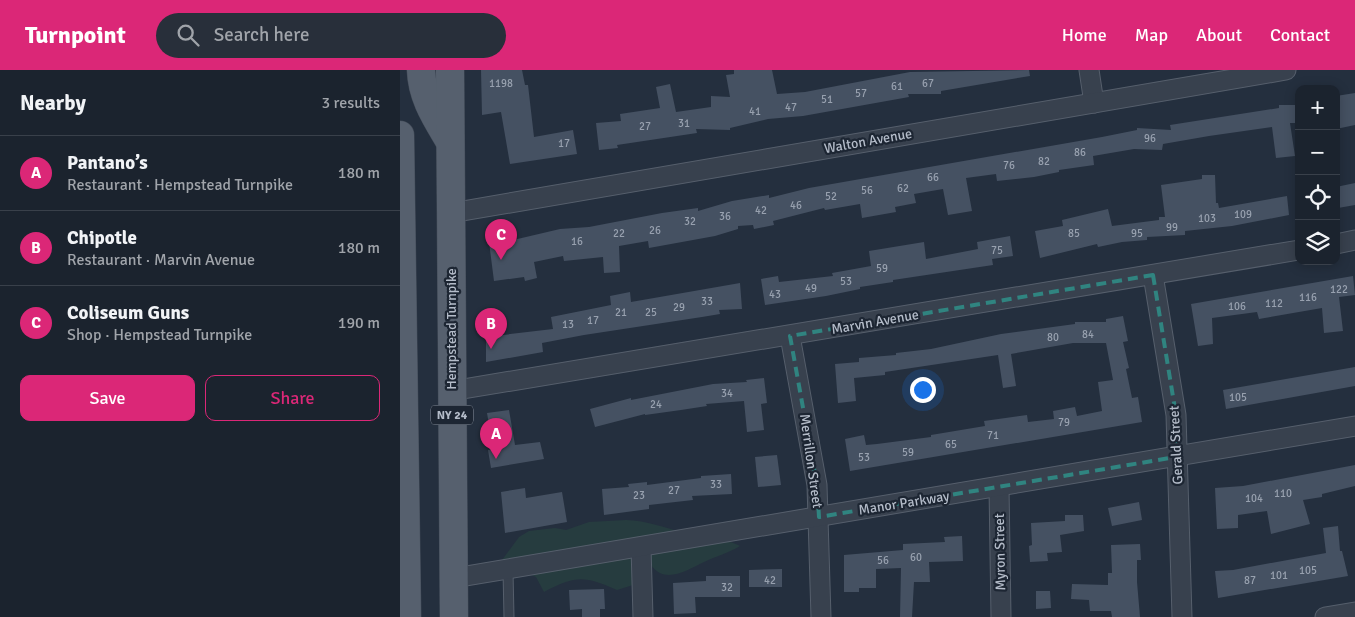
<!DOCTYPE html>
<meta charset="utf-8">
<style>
:root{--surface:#1b232e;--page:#282f3a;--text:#f1f3f6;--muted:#a0a4aa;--line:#39404a;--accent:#db2777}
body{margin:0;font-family:Signika,sans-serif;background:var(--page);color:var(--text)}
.controls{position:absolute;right:15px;top:15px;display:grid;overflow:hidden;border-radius:10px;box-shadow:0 2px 12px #0003}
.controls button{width:45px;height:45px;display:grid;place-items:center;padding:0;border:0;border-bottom:1px solid var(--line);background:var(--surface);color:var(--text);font:25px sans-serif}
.you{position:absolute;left:522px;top:319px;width:18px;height:18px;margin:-12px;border:4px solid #fff;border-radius:50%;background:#1a73e8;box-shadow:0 0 0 8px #1a73e833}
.badge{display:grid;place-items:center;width:32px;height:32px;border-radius:50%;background:var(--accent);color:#fff;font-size:16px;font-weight:700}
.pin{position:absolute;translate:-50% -41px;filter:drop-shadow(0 1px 2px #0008)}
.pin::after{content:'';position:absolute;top:26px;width:18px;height:15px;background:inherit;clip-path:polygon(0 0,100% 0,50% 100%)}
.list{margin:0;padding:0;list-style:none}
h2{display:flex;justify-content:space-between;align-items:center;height:65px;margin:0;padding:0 20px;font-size:21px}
h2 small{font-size:16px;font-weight:400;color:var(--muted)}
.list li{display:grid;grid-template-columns:32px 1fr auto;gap:15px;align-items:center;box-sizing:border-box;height:75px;padding:0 20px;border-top:1px solid var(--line)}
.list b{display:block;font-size:19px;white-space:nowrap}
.list p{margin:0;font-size:16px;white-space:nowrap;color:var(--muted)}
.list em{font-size:16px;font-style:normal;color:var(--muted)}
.actions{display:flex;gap:10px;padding:15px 20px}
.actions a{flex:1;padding:11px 0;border:1px solid var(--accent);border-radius:10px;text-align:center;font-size:18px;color:var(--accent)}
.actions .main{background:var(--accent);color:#fff}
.icon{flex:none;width:28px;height:28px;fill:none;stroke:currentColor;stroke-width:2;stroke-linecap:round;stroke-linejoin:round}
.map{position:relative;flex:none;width:955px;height:547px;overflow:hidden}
header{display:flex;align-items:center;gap:30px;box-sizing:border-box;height:70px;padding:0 25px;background:var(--accent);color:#fff}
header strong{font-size:24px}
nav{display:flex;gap:28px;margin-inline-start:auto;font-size:18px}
.search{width:350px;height:45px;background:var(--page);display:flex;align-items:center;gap:12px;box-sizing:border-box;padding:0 18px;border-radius:28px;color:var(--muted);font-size:19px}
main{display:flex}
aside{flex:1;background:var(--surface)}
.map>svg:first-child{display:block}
.green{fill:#263c3f}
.building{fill:#455162}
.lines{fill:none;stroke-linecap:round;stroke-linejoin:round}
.lane-casing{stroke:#565f6c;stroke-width:11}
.street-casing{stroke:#565f6c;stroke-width:21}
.primary-casing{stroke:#414a57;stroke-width:29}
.lane{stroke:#38414e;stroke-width:9}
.street{stroke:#38414e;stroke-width:19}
.primary{stroke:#56606e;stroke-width:28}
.marked{fill:none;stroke:#308480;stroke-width:4;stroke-dasharray:10 6;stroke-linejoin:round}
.labels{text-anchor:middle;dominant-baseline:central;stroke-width:4.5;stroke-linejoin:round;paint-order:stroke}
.number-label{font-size:11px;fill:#98a1af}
.shield{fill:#1d2633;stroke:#878f9c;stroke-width:1}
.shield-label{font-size:12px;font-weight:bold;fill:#b4bcc9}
.street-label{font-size:14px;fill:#b4bcc9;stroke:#1d2633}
</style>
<header>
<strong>Turnpoint</strong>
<div class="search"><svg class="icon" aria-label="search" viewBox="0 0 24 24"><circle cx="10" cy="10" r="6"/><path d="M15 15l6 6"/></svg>Search here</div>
<nav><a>Home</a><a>Map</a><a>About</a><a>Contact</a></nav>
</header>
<main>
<aside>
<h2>Nearby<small>3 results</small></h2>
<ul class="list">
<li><span class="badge">A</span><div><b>Pantano’s</b><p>Restaurant · Hempstead Turnpike</p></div><em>180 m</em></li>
<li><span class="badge">B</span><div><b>Chipotle</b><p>Restaurant · Marvin Avenue</p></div><em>180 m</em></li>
<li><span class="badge">C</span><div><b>Coliseum Guns</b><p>Shop · Hempstead Turnpike</p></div><em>190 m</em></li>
</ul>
<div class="actions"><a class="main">Save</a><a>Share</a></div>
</aside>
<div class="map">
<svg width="955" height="547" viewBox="0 0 955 547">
<rect width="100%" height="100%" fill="#242f3e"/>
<path class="green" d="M226,450C247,451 264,457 283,463C304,470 318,465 340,476C329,483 316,486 304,492C287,500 265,515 251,495L233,515L217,520C184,506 177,505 144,522L136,507L102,490L119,467L129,461L155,458L166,460L189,452Z"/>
<g class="building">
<path d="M81,0H122L125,15H128L134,67L173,60L177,84L110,94L101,42L82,45Z"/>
<path d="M334,0H372L377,24L405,22L510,2L629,0L630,6L541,21V24H508L509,27L403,46L368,49L330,58V60L296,59L297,63L217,75L218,78L199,80L196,53L221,51L220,44L260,38L256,17L270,14L276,42L311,37V26L330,27L326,5L334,4Z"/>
<path d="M955,23V55L936,59V26Z"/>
<path d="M879,35H899V53H890L895,86L876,88L872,57L809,66L763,74L762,80L734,79L693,86L694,95L659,100V102L634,107L597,111L596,104L566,108L572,141L548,145L543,119L514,124L516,133L495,137L496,142L462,148L460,134L425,140L424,138L373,151L374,155L354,159L353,155L338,156V159L315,166L249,178L248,171L219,176L220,202L204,203L203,187L164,191L163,186L134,192L137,208L125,211L124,207L94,211L89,172L109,171L160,159L189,157L262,143L298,138V141L332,131L369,125V128L409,118L702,67L737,60V58L771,60L770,55L879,38Z"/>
<path d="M802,105H815L816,133H818L819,138L887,126L889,145L832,156L785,161V165L747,167V170L722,172L698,177L697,174L640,188L635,161L663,156L662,150L708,139L712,156L759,150V147H765L761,115L802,109Z"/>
<path d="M955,113V135L938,138L936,117Z"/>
<path d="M610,166L613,186L592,189L593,195L493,210V212L460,217V219L426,226L365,235L361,209L378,206L379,212L433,206L432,203L471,196L469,181L524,172L526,189L578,179L577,172Z"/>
<path d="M953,206L955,225L939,227L943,261L924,263L922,238L859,249L857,242L812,248L813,274L798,276L791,234Z"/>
<path d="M340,213L342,239L319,240L320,244L302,247L184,265L142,273L143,282L86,292V267L153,259L151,247L211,235L210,226L230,222L231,232Z"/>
<path d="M723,246L728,271L723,272L729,298L726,299L732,328L738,327L742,352L450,401L445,369L464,365L466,375L477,374L531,367V365L585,356L584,351L627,345L628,352L654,349L653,341L675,337L677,346L702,341L698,312L713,310L706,273H673L611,284L616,316L603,318L598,285L485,302V305L454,308L456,331L438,333L435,294L459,292V288L496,285V283L531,279L601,264L675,254V252H706V249Z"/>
<path d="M955,297V316L826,339L823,320Z"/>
<path d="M364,308L367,333L361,334L364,360L347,362L344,331L306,334L307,336L281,340L245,345V344L195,357L190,339L231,328V330L313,314L347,312L346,310Z"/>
<path d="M109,340L115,375L140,372L144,389L91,398L88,380L93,379L87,343Z"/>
<path d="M377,385L381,415L358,417L355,387Z"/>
<path d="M955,395V416L922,424V427L903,430L910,454L871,464L867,441L838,445V458L817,459L815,418L843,416Z"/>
<path d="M331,404L332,424L292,426L293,430L249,435V439L204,445L202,419L229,417L228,414L247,412V415L301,408V406Z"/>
<path d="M125,418L126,428L162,422L167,452L105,463L101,422Z"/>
<path d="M739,432L742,450L712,456L708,438Z"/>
<path d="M665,445H683L684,461L660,465L662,482L647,483L648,491L630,492L629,476L632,475L631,453L665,451Z"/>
<path d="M938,456L940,481H942L948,506L818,528L815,501L833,500L926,483L923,458Z"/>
<path d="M562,466L563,491L529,492L530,512H514L512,547H500L501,498L476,499V518H459V522H444V485L503,480V474L545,472L544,467Z"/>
<path d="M740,474L741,490H737V512L740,547H712L711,541H690L689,530L671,529L672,514L708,515V503H712L711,475Z"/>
<path d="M382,499V517H349V500Z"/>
<path d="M306,506H340V527H295L296,543L274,544L273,513L306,511Z"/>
<path d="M204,519L205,539H200V547H182V539L170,540L169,520Z"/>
<path d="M636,521H650L651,538L636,539Z"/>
</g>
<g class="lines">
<defs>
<path id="lane" d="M108,501L109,547"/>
<g id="street">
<path d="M689,0L694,33"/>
<path d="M51,143L886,0"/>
<path d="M936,174L955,170"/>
<path d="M753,205L776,345L782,547"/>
<path d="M390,266L417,415L421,547"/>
<path d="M51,321L899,180"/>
<path d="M599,417L601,547"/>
<path d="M241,477L243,547"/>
<path d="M54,508L955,356"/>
<path d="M925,547L955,542"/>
</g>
<g id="primary">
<path d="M21,0C22,28 36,48 50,72"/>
<path d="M50,0L54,547"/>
<path d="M0,65L7,547"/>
</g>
</defs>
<use href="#lane" class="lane-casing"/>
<use href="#street" class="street-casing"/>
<use href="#primary" class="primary-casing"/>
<use href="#lane" class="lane"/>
<use href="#street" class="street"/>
<use href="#primary" class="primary"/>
</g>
<path class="marked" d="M753,205L776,345V387L419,447L417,415L390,266Z"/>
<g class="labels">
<g class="number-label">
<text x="101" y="13">1198</text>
<text x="528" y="13">67</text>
<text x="497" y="16">61</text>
<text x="461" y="23">57</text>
<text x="427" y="29">51</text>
<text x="391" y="37">47</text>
<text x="355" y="41">41</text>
<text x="284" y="53">31</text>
<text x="245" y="56">27</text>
<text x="750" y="68">96</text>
<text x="164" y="73">17</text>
<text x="680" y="82">86</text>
<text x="644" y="91">82</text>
<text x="609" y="95">76</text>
<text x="533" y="107">66</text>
<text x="503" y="118">62</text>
<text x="467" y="120">56</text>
<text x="431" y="126">52</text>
<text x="396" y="135">46</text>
<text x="361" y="140">42</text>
<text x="843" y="144">109</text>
<text x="325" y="146">36</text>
<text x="807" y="148">103</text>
<text x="290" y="151">32</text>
<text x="772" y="157">99</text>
<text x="255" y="160">26</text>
<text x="219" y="163">22</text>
<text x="674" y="163">85</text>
<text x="737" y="163">95</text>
<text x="177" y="171">16</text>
<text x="597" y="180">75</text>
<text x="482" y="198">59</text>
<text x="446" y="211">53</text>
<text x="411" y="218">49</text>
<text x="939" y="219">122</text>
<text x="375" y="224">43</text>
<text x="908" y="227">116</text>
<text x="307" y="231">33</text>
<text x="874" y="233">112</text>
<text x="837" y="236">106</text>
<text x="279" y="237">29</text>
<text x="221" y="242">21</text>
<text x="251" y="242">25</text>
<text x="193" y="250">17</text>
<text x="168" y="254">13</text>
<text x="688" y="264">84</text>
<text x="653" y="267">80</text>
<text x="327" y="323">34</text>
<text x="838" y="327">105</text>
<text x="256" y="334">24</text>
<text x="664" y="352">79</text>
<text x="593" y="365">71</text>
<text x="551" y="374">65</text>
<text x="508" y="382">59</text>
<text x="464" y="387">53</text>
<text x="316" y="414">33</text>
<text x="274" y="420">27</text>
<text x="883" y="423">110</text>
<text x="239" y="425">23</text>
<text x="854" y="428">104</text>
<text x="516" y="487">60</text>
<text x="483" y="490">56</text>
<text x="908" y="500">105</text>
<text x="879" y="505">101</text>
<text x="370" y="510">42</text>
<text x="850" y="510">87</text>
<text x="327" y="517">32</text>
</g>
<rect class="shield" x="31" y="335.5" width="42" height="19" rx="4"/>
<g class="shield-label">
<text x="52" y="345">NY 24</text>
</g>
<g class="street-label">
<text transform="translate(468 71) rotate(-10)">Walton Avenue</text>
<text transform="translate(475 252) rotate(-10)">Marvin Avenue</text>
<text transform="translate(51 259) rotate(-90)">Hempstead Turnpike</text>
<text transform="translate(776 375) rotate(-93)">Gerald Street</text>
<text transform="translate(411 391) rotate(82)">Merrillon Street</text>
<text transform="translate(504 433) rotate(-9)">Manor Parkway</text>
<text transform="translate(600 482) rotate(-91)">Myron Street</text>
</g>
</g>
</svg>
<div class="controls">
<button>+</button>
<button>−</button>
<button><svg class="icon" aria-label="locate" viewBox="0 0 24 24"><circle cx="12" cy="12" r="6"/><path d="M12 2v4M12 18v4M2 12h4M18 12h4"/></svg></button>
<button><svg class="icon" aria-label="layers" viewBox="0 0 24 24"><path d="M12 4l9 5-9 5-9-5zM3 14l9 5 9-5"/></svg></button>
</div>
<div class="you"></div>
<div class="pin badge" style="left:96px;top:389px">A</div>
<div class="pin badge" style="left:91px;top:279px">B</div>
<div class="pin badge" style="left:101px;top:190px">C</div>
</div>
</main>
